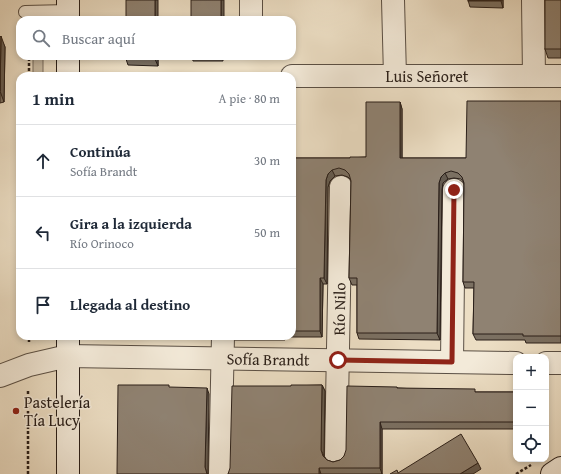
<!DOCTYPE html>
<html lang="es">
<meta charset="utf-8">
<style>
:root{--surface:#fff;--page:#f6f6f7;--text:#1f2937;--muted:#747a83;--line:#e0e1e3}
body{margin:0;font-family:"Gentium Book Plus",serif;background:var(--page);color:var(--text)}
.controls{position:absolute;right:12px;bottom:12px;display:grid;overflow:hidden;border-radius:8px;box-shadow:0 2px 6px #0003}
.controls button{width:36px;height:36px;display:grid;place-items:center;padding:0;border:0;border-bottom:1px solid var(--line);background:var(--surface);color:var(--text);font:20px sans-serif}
.stop{position:absolute;width:12px;height:12px;margin:-9px;border:3px solid #8f2418;border-radius:50%;background:#fff}
.stop.end{background:#8f2418;border-color:#fff;box-shadow:0 1px 4px #0008}
.list{margin:0;padding:0;list-style:none}
h2{display:flex;justify-content:space-between;align-items:center;height:52px;margin:0;padding:0 16px;font-size:17px}
h2 small{font-size:13px;font-weight:400;color:var(--muted)}
.list li{display:grid;grid-template-columns:26px 1fr auto;gap:12px;align-items:center;box-sizing:border-box;height:72px;padding:0 16px;border-top:1px solid var(--line)}
.list b{display:block;font-size:15px;white-space:nowrap}
.list p{margin:0;font-size:13px;white-space:nowrap;color:var(--muted)}
.list em{font-size:13px;font-style:normal;color:var(--muted)}
.icon{flex:none;width:22px;height:22px;fill:none;stroke:currentColor;stroke-width:2;stroke-linecap:round;stroke-linejoin:round}
.map{position:relative;flex:none;width:561px;height:474px;overflow:hidden}
.search{position:absolute;background:var(--surface);box-shadow:0 2px 6px #0003;left:16px;top:16px;width:280px;height:44px;display:flex;align-items:center;gap:10px;box-sizing:border-box;padding:0 14px;border-radius:12px;color:var(--muted);font-size:15px}
.panel{position:absolute;background:var(--surface);box-shadow:0 2px 6px #0003;left:16px;top:72px;width:280px;height:268px;border-radius:12px}
.map>svg:first-child{display:block}
.green{fill:#cbbea7;stroke:#7a6e60}
.lines{fill:none;stroke-linecap:round;stroke-linejoin:round}
.lane-casing{stroke:#5a4f44;stroke-width:14}
.street-casing{stroke:#5a4f44;stroke-width:24}
.secondary-casing{stroke:#2a1f19;stroke-width:24}
.path{stroke:#2a1f19;stroke-width:2.5;stroke-dasharray:3 2;stroke-linecap:butt}
.lane{stroke:#f3ead9;stroke-width:12}
.street{stroke:#f3ead9;stroke-width:22}
.secondary{stroke:#f3ead9;stroke-width:22}
.wall{fill:#7b7062;stroke:#2a1f19}
.shaded-wall{fill:#645b50;stroke:#2a1f19}
.building{fill:#8f8272;stroke:#2a1f19}
.route{stroke:#8f2418;stroke-width:5}
.poi-dot{fill:#8f2418;stroke:#f3ead9;stroke-width:1.5}
.labels{text-anchor:middle;dominant-baseline:central;stroke-width:3;stroke-linejoin:round;paint-order:stroke}
.street-label{font-size:16px;fill:#2a1f19;stroke:#f3ead9}
.poi-label{font-size:16px;fill:#2a1f19;stroke:#f3ead9;text-anchor:start}
</style>
<div class="map">
<svg width="561" height="474" viewBox="0 0 561 474">
<rect width="100%" height="100%" fill="#ecdec4"/>
<filter id="stains"><feTurbulence type="fractalNoise" baseFrequency=".005" numOctaves="4"/><feColorMatrix values="0 0 0 0 .2 0 0 0 0 .09 0 0 0 0 .02 0 0 0 .5 -.17"/></filter>
<radialGradient id="worn" r=".72"><stop offset=".6" stop-color="#630" stop-opacity="0"/><stop offset="1" stop-color="#630" stop-opacity=".3"/></radialGradient>
<rect class="green" x="33" y="56" width="10" height="20"/>
<g class="lines">
<defs>
<path id="lane" d="M25,12L68,11"/>
<g id="street">
<path d="M393,0L395,76"/>
<path d="M533,0L534,76"/>
<path d="M251,20V0"/>
<path d="M292,76H561"/>
<path d="M452,362L454,190"/>
<path d="M546,363H561"/>
<path d="M0,376L29,365L68,356L516,363"/>
<path d="M336,456L341,187"/>
<path d="M220,474L223,336"/>
</g>
<g id="secondary">
<path d="M68,0V20"/>
<path d="M68,56V76"/>
<path d="M68,474V336"/>
<path d="M552,474L561,468"/>
</g>
</defs>
<use href="#lane" class="lane-casing"/>
<use href="#street" class="street-casing"/>
<use href="#secondary" class="secondary-casing"/>
<g class="path">
<path d="M29,76V56"/>
<path d="M29,342V336"/>
<path d="M28,474V391"/>
<path d="M516,474L531,465"/>
</g>
<use href="#lane" class="lane"/>
<use href="#street" class="street"/>
<use href="#secondary" class="secondary"/>
</g>
<g class="wall">
<path d="M468,0H503V8L470,7Z"/>
<path d="M561,0V58H548L545,49Z"/>
<path d="M0,37L5,47L4,102L0,103Z"/>
<path d="M158,56V66L128,65L126,59Z"/>
<path d="M192,56H223V61H193Z"/>
<path d="M561,101V343H526L525,340H476L473,334L474,288H465L463,282L464,183L461,179L454,178L448,179L443,183L442,190L440,340L359,339L357,333V285H352L349,278L351,180L348,177L342,175L335,176L330,181L328,187L327,284H323L322,337H285V340H235L234,336H292V158H350L366,157L400,102L402,109V158H466Z"/>
<path d="M165,336H211L210,337Z"/>
<path d="M322,385L325,391L324,456L327,460L333,462L340,460L344,456L397,387V388L476,392H516V429H382V474H228L291,386Z"/>
</g>
<g class="shaded-wall">
<rect x="155" y="0" width="3" height="20"/>
<rect x="221" y="0" width="3" height="20"/>
<path d="M501,0H503V8L501,1Z"/>
<path d="M1,36L5,47L4,102L0,91Z"/>
<path d="M155,56H158V66L155,59Z"/>
<path d="M400,102L402,109V164L400,158Z"/>
<path d="M332,170L335,176L330,181L328,187L327,284L324,278L326,180L328,174Z"/>
<path d="M445,173L448,179L443,183L442,190L440,340L437,333L439,183L441,177Z"/>
<path d="M320,278L323,284L322,337L320,331Z"/>
<path d="M322,385L325,391L324,456L321,450Z"/>
<path d="M207,388L209,394L208,474H207L205,467Z"/>
<path d="M380,422L382,429V474L380,468Z"/>
<path d="M478,463L481,469L473,474H460Z"/>
<path d="M319,468L321,474H319Z"/>
</g>
<g class="building">
<rect x="126" y="0" width="29" height="20"/>
<rect x="191" y="0" width="30" height="20"/>
<rect x="468" y="0" width="33" height="1"/>
<rect x="545" y="0" width="16" height="49"/>
<path d="M1,36L0,91V37Z"/>
<rect x="126" y="56" width="29" height="3"/>
<path d="M467,101H561V336H523V334H473L474,282H463L464,183L462,177L458,173L451,171L445,173L441,177L439,183L437,333H357V278H349L351,181L349,174L345,170L339,168L332,170L328,174L326,180L324,278H320V331H292V158H350V157H366V102H400V158H466Z"/>
<path d="M118,385H169V387L207,388L205,467L207,474H117Z"/>
<path d="M291,385H322L321,450L323,456L327,460L333,462L340,460L344,456L346,450L347,386L397,387V388L475,389V392H516V422H380V468H319V474H228L230,468L232,386H291Z"/>
<path d="M461,434L478,463L460,474H390L397,470L398,473Z"/>
</g>
<g class="lines">
<path class="route" d="M338,360L452,362L454,190"/>
</g>
<circle class="poi-dot" cx="16" cy="411" r="4"/>
<g class="labels">
<g class="street-label">
<text x="427" y="76">Luis Señoret</text>
<text transform="translate(339 309) rotate(-89)">Río Nilo</text>
<text transform="translate(268 359) rotate(1)">Sofía Brandt</text>
</g>
<g class="poi-label">
<text x="24" y="402">Pastelería<tspan x="24" dy="18">Tía Lucy</tspan></text>
</g>
</g>
<rect width="100%" height="100%" filter="url(#stains)"/>
<rect width="100%" height="100%" fill="url(#worn)"/>
</svg>
<div class="controls">
<button>+</button>
<button>−</button>
<button><svg class="icon" aria-label="locate" viewBox="0 0 24 24"><circle cx="12" cy="12" r="6"/><path d="M12 2v4M12 18v4M2 12h4M18 12h4"/></svg></button>
</div>
<div class="stop" style="left:338px;top:360px"></div>
<div class="stop end" style="left:454px;top:190px"></div>
<div class="search"><svg class="icon" aria-label="search" viewBox="0 0 24 24"><circle cx="10" cy="10" r="6"/><path d="M15 15l6 6"/></svg>Buscar aquí</div>
<section class="panel">
<h2>1 min<small>A pie · 80 m</small></h2>
<ul class="list">
<li><svg class="icon" aria-label="ahead" viewBox="0 0 24 24"><path d="M12 20V5M6 11l6-6 6 6"/></svg><div><b>Continúa</b><p>Sofía Brandt</p></div><em>30 m</em></li>
<li><svg class="icon" aria-label="left" viewBox="0 0 24 24"><path d="M17 20v-9H6M10 6l-5 5 5 5"/></svg><div><b>Gira a la izquierda</b><p>Río Orinoco</p></div><em>50 m</em></li>
<li><svg class="icon" aria-label="arrive" viewBox="0 0 24 24"><path d="M6 21V4h12l-3 4 3 4H6"/></svg><div><b>Llegada al destino</b></div></li>
</ul>
</section>
</div>
